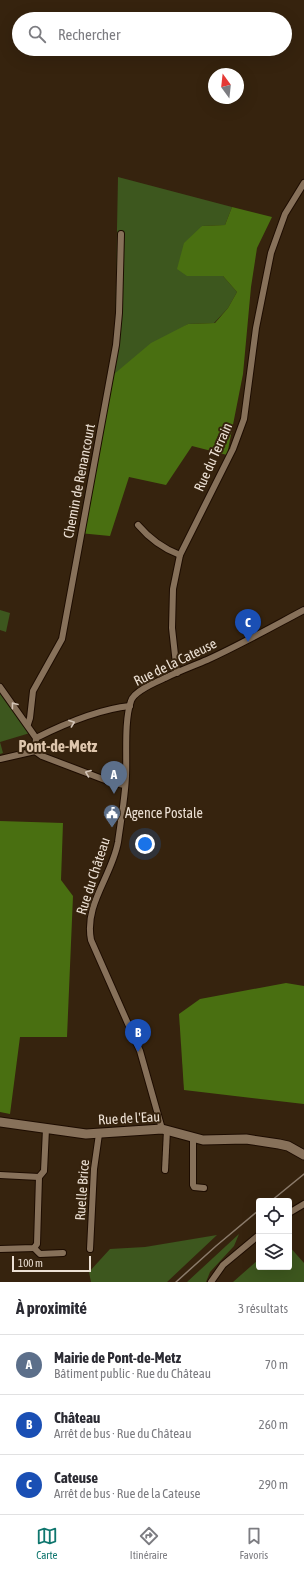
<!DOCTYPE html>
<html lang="fr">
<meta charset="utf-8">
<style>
:root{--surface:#fff;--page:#f2f2f3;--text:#2b2b33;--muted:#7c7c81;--line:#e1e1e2;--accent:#0f766e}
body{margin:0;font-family:"Asap Condensed",sans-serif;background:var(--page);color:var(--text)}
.controls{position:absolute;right:12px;bottom:12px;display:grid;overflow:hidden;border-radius:4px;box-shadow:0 4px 16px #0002}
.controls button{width:36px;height:36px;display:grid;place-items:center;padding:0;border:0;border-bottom:1px solid var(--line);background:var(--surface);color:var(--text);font:20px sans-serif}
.compass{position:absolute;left:208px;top:68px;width:36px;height:36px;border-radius:50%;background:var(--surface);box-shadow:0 4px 16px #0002;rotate:345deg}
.scale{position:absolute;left:12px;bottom:10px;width:79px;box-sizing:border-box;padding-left:4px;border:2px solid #ece0d4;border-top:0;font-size:11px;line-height:14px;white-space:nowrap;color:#ece0d4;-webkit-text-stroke:3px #36230e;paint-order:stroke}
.you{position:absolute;left:145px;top:844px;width:14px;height:14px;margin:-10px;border:3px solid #fff;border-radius:50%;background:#1a73e8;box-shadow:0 0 0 6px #1a73e833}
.badge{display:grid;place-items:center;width:26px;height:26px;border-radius:50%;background:var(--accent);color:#fff;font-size:13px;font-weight:700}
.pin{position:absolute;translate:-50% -33px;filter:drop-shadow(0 1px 2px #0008)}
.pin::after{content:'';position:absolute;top:21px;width:14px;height:12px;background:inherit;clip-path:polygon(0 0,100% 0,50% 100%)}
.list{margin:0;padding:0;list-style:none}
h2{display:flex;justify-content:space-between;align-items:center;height:52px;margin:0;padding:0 16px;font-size:17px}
h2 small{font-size:13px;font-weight:400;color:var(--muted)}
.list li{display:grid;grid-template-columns:26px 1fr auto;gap:12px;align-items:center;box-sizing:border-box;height:60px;padding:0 16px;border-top:1px solid var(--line)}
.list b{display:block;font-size:15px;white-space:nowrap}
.list p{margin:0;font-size:13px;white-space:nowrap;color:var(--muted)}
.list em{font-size:13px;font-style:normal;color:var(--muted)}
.icon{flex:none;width:22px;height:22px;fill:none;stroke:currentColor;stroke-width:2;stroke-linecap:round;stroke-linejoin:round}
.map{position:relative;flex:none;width:304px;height:1282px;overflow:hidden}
.search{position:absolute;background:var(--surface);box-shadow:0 4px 16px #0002;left:12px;right:12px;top:12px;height:44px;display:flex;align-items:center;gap:10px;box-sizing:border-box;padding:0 14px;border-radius:22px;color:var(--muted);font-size:15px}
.sheet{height:232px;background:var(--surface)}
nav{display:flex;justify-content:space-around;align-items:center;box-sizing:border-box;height:56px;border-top:1px solid var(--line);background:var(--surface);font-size:11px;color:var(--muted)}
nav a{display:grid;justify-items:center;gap:2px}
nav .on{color:var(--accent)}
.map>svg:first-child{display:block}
.green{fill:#3d571e}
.forest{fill:#496f11}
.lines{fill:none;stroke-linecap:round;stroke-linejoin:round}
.street-casing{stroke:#1d0c00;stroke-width:8}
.secondary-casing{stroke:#1d0c00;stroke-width:11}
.street{stroke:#87715a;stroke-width:6}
.secondary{stroke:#87715a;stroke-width:9}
.rail{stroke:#8b7b6b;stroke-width:1.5}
.oneway{stroke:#d3c4b6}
.labels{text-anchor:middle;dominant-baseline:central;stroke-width:4;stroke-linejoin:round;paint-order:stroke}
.street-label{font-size:14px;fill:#ece0d4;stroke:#36230e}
.poi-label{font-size:14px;fill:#ece0d4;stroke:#36230e;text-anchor:start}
.quarter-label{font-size:16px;font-weight:bold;fill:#dec6ad;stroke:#36230e}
</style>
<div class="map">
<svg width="304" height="1282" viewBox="0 0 304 1282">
<rect width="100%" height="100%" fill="#36230e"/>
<g class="green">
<path d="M118,177L232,207L225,225L202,226L187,276H223L237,292L228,308L214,323L188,324L107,380L115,333Z"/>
<path d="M0,610L10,613L6,632L0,630Z"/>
<path d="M0,691L30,733L0,742L3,753L0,754Z"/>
<path d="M239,1234L234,1246L210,1272L206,1282H187Z"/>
<path d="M217,1235L167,1282H91L89,1272L110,1249L145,1247Z"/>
<path d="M289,1246L304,1263V1282H233L259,1259V1267H289Z"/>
</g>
<g class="forest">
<path d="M232,207L272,217L257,248L251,287L243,374L227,455L192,446L166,485L129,477L110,536L79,533L107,380L151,343L188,324L215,323L228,308L237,292L223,276H187L177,269L184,243L202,226L225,225Z"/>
<path d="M0,821L63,823L61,880L73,896L67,1037H20L10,1114L0,1112Z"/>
<path d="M286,983L304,986V1104L184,1090L179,1014L200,999Z"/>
</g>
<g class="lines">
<defs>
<g id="street">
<path d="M138,525C149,538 164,549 180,555"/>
<path d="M177,673L172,628L173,589L180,555L233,449L244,419L256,328L271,253L285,214L304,183"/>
<path d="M0,687L36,738L35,751"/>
<path d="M28,724L30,718L33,691L62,639L116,345L119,313L121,234"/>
<path d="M36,738C64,724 99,709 130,706"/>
<path d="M0,759L35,751L42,756L113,783L125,785"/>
<path d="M162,1129L140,1051L91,940C84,904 112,876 118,842C121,820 125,798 126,776C127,754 124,721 131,701C134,691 156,682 165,678C179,671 193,666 207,660C240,645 272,627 304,610"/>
<path d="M193,1138V1185L194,1187L204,1188"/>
<path d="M165,1170L167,1130"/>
<path d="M0,1175L39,1177L44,1171L46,1129"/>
<path d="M289,1213L304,1204"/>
<path d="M34,1248L40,1254L63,1253"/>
<path d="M0,1249L34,1248L37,1244L39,1177"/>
<path d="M90,1249L94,1169L99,1134"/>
<path d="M211,1282L223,1265L259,1235"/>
</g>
<path id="secondary" d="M0,1122L86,1134L162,1129L203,1140L246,1139L279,1144L288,1146L304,1155"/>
</defs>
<use href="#street" class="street-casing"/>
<use href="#secondary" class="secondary-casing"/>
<use href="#street" class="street"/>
<use href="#secondary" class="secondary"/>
<g class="rail">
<path d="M271,1201L304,1174"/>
<path d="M176,1282L216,1246L259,1210"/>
</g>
</g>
<defs><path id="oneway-chevron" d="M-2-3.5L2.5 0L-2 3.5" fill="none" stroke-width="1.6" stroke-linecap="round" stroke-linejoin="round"/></defs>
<g class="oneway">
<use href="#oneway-chevron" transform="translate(14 705) rotate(-127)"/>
<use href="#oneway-chevron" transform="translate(72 723) rotate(-20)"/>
<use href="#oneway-chevron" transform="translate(88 773) rotate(-159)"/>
</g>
<defs>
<symbol id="civic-pin" viewBox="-11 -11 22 30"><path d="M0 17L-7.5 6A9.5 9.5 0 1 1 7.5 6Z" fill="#5c6f8a" stroke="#36230e"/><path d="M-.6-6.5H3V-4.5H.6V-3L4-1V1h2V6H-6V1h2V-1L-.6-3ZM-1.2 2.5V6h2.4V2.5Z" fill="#fff"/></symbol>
</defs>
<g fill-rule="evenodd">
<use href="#civic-pin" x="102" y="803" width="20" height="27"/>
</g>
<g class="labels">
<g class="street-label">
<text transform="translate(213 457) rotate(-66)">Rue du Terrain</text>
<text transform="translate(79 481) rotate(-79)">Chemin de Renancourt</text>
<text transform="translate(175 662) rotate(-26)">Rue de la Cateuse</text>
<text transform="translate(93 876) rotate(-72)">Rue du Château</text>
<text transform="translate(129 1118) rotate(-3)">Rue de l'Eau</text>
<text transform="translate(82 1190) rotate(-86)">Ruelle Brice</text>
</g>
<g class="poi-label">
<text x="125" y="813">Agence Postale</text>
</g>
<g class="quarter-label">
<text x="58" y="746">Pont-de-Metz</text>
</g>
</g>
</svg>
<div class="controls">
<button><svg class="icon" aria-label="locate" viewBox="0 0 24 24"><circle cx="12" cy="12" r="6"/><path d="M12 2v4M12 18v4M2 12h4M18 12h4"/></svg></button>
<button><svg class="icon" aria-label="layers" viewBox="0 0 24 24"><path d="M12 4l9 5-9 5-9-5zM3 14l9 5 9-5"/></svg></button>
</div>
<svg class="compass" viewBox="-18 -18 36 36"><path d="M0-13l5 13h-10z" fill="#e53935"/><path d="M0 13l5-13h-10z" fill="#7c7c81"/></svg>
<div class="scale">100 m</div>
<div class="you"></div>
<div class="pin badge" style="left:114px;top:794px;background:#5c6f8a">A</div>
<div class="pin badge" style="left:138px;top:1052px;background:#1a4fb4">B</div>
<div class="pin badge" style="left:248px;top:642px;background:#1a4fb4">C</div>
<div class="search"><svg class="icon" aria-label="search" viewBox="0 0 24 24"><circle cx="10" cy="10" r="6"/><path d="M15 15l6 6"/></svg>Rechercher</div>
</div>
<section class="sheet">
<h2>À proximité<small>3 résultats</small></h2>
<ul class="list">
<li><span class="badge" style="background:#5c6f8a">A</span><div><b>Mairie de Pont-de-Metz</b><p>Bâtiment public · Rue du Château</p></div><em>70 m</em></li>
<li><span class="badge" style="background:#1a4fb4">B</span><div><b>Château</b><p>Arrêt de bus · Rue du Château</p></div><em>260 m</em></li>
<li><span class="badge" style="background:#1a4fb4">C</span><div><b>Cateuse</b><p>Arrêt de bus · Rue de la Cateuse</p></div><em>290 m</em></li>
</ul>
</section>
<nav>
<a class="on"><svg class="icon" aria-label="map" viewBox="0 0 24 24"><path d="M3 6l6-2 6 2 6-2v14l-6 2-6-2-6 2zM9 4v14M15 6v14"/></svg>Carte</a>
<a><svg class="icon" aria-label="directions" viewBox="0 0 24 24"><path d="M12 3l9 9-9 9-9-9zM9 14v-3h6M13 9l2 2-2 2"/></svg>Itinéraire</a>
<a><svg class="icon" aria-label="saved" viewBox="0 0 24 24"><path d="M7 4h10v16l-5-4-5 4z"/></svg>Favoris</a>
</nav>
